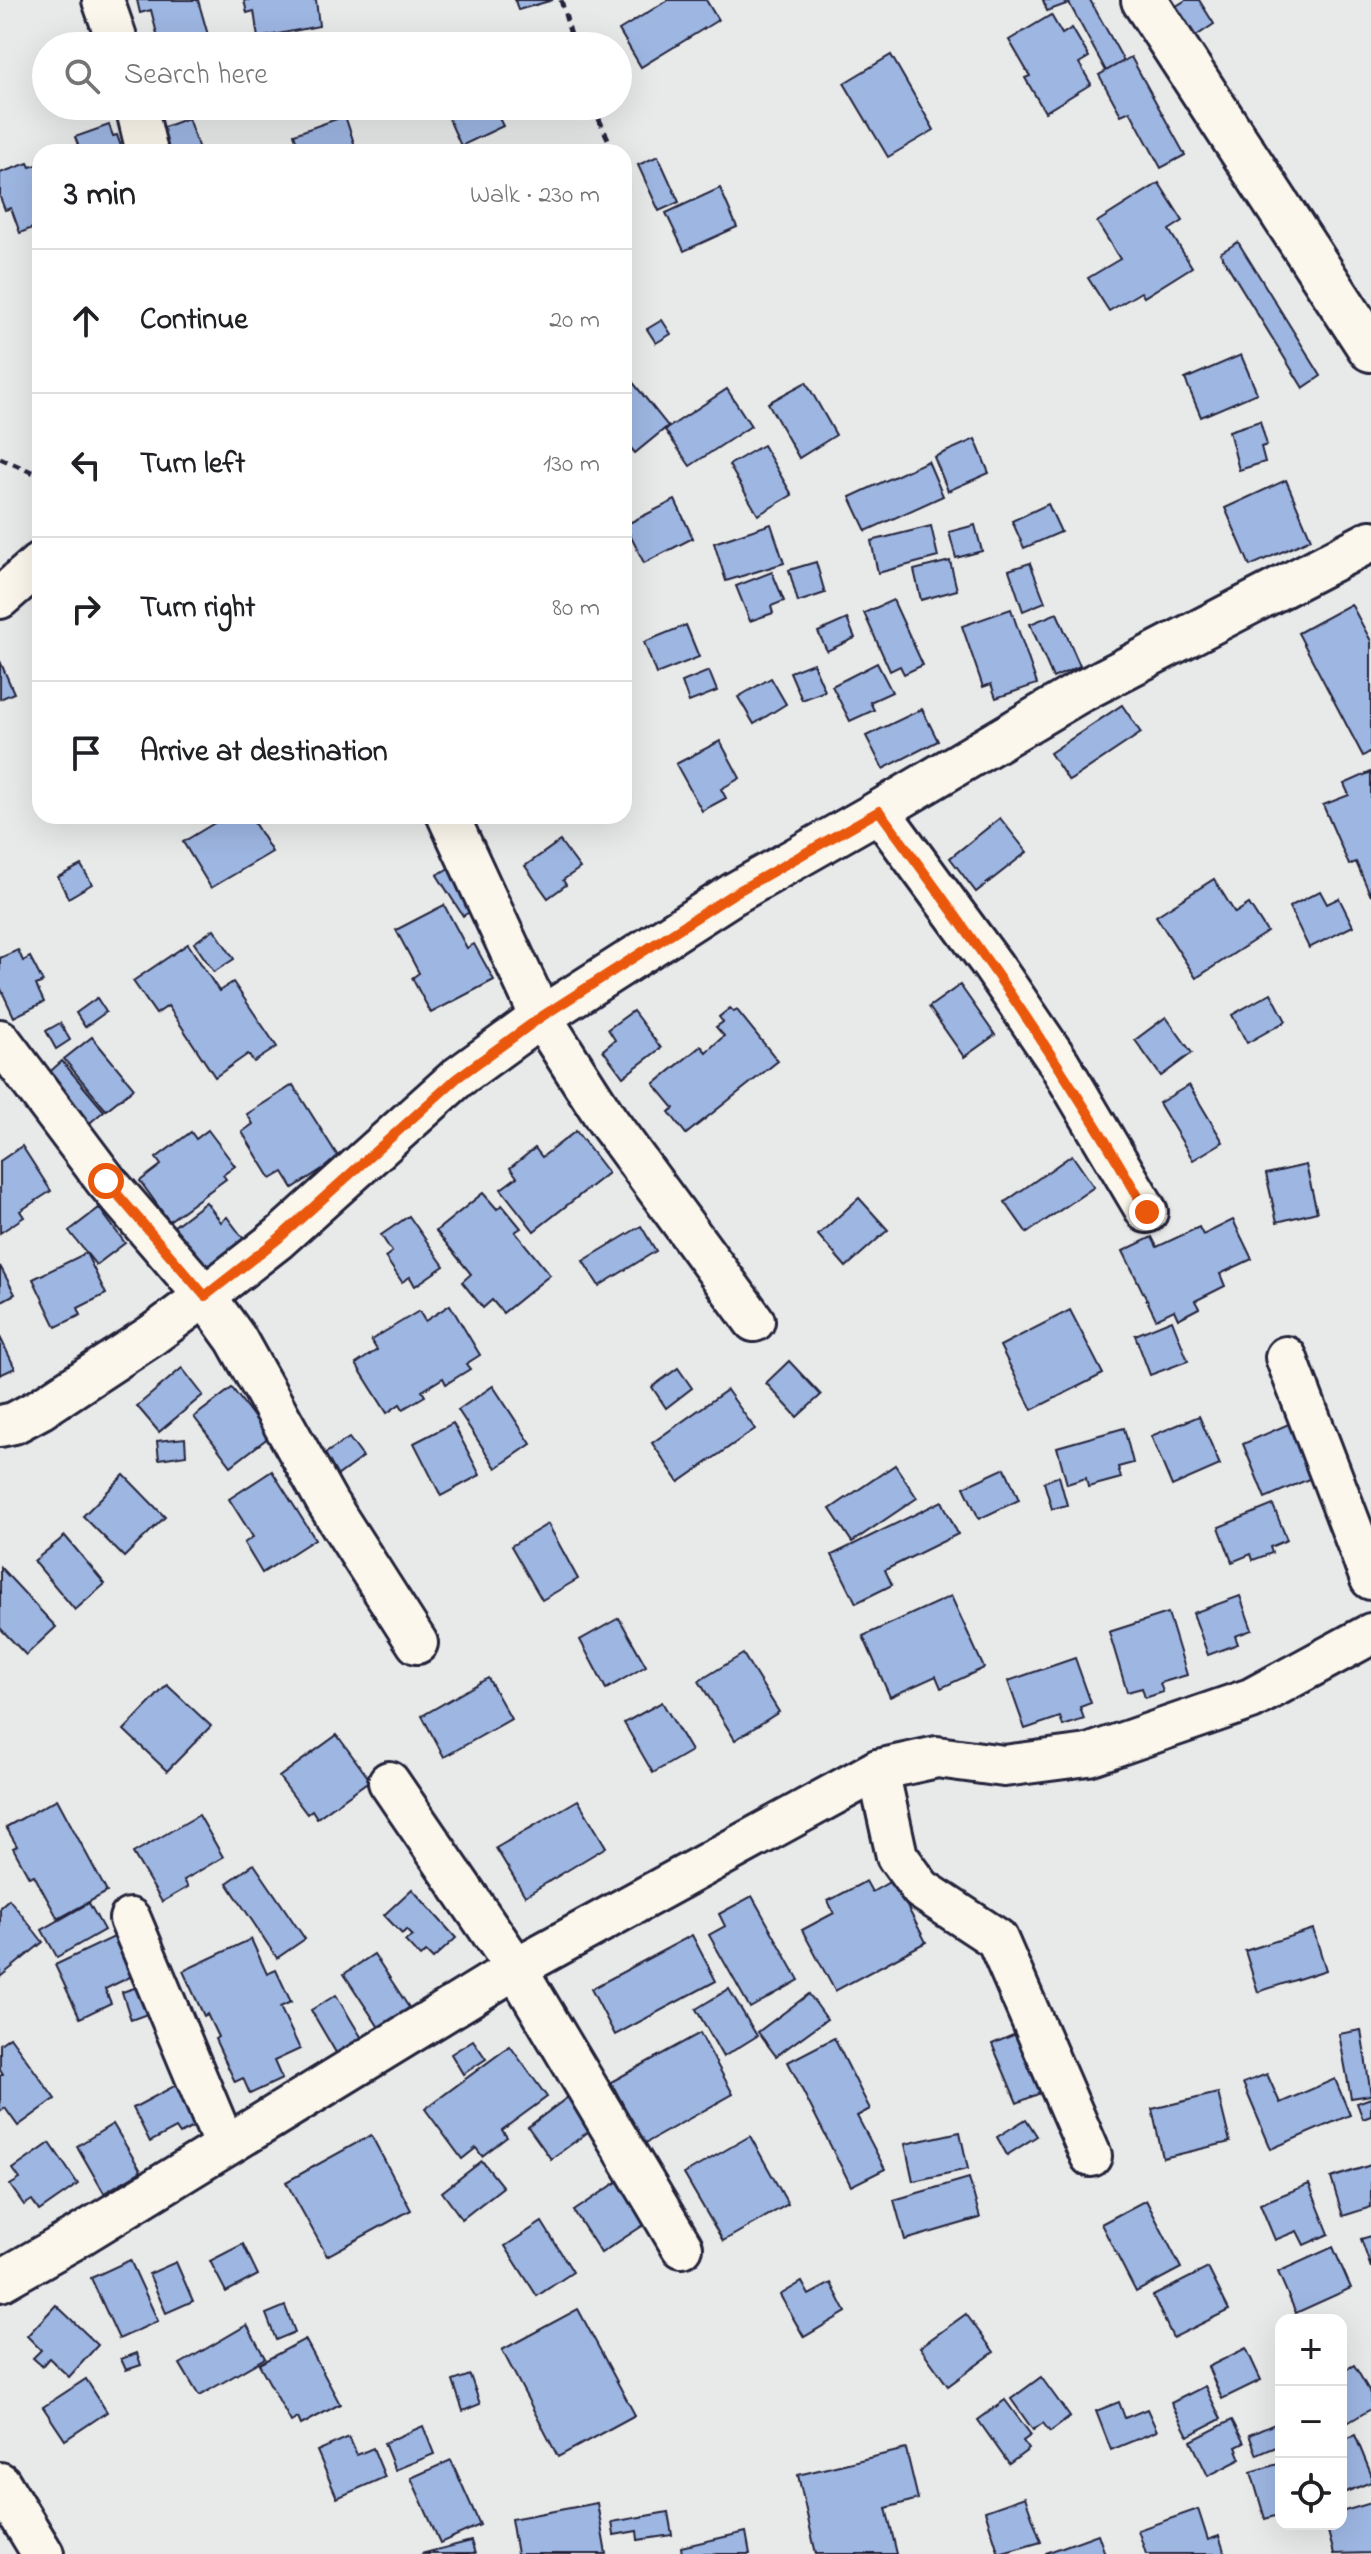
<!DOCTYPE html>
<meta charset="utf-8">
<style>
:root{--surface:#fff;--page:#f6f6f6;--text:#202124;--muted:#757577;--line:#e0e0e0}
body{margin:0;font-family:"Indie Flower",sans-serif;background:var(--page);color:var(--text)}
.controls{position:absolute;right:24px;bottom:24px;display:grid;overflow:hidden;border-radius:16px;box-shadow:0 8px 32px #0002}
.controls button{width:72px;height:72px;display:grid;place-items:center;padding:0;border:0;border-bottom:2px solid var(--line);background:var(--surface);color:var(--text);font:40px sans-serif}
.stop{position:absolute;width:24px;height:24px;margin:-18px;border:6px solid #ea580c;border-radius:50%;background:#fff}
.stop.end{background:#ea580c;border-color:#fff;box-shadow:0 2px 8px #0008}
.list{margin:0;padding:0;list-style:none}
h2{display:flex;justify-content:space-between;align-items:center;height:104px;margin:0;padding:0 32px;font-size:34px}
h2 small{font-size:26px;font-weight:400;color:var(--muted)}
.list li{display:grid;grid-template-columns:52px 1fr auto;gap:24px;align-items:center;box-sizing:border-box;height:144px;padding:0 32px;border-top:2px solid var(--line)}
.list b{display:block;font-size:30px;white-space:nowrap}
.list em{font-size:26px;font-style:normal;color:var(--muted)}
.icon{flex:none;width:44px;height:44px;fill:none;stroke:currentColor;stroke-width:2;stroke-linecap:round;stroke-linejoin:round}
.map{position:relative;flex:none;width:1371px;height:2554px;overflow:hidden}
.search{position:absolute;background:var(--surface);box-shadow:0 8px 32px #0002;left:32px;top:32px;width:600px;height:88px;display:flex;align-items:center;gap:20px;box-sizing:border-box;padding:0 28px;border-radius:44px;color:var(--muted);font-size:30px}
.panel{position:absolute;background:var(--surface);box-shadow:0 8px 32px #0002;left:32px;top:144px;width:600px;height:680px;border-radius:24px}
.map>svg:first-child{display:block}
.building{fill:#9db6e2;stroke:#22223b;stroke-width:2}
.lines{fill:none;stroke-linecap:round;stroke-linejoin:round}
.minor-casing{stroke:#22223b;stroke-width:46}
.tertiary-casing{stroke:#22223b;stroke-width:50}
.path{stroke:#22223b;stroke-width:5;stroke-dasharray:8 6;stroke-linecap:butt}
.minor{stroke:#fbf7ec;stroke-width:40}
.tertiary{stroke:#fbf7ec;stroke-width:44}
.route{stroke:#ea580c;stroke-width:10}
</style>
<div class="map">
<svg width="1371" height="2554" viewBox="0 0 1371 2554">
<rect width="100%" height="100%" fill="#e8eaea"/>
<filter id="ink" filterUnits="userSpaceOnUse"><feTurbulence type="fractalNoise" baseFrequency=".0125" numOctaves="2"/><feDisplacementMap in="SourceGraphic" scale="16" xChannelSelector="R" yChannelSelector="G"/><feConvolveMatrix kernelMatrix="1 2 1 2 8 2 1 2 1" color-interpolation-filters="sRGB"/></filter>
<g filter="url(#ink)">
<g class="building">
<path d="M137,0H198L208,35L160,46L151,10L140,13Z"/>
<path d="M244,0H316L319,26L258,38L254,11L247,13Z"/>
<path d="M515,0H553L518,10Z"/>
<path d="M668,0H706L718,20L641,67L619,30Z"/>
<path d="M1043,0H1090L1124,61L1106,71L1069,3L1047,11Z"/>
<path d="M1186,0H1199L1214,24L1190,40L1170,10Z"/>
<path d="M1051,15L1062,34L1072,28L1089,57L1079,63L1091,84L1045,112L1025,78L1030,76L1009,40Z"/>
<path d="M412,32L417,46H385L383,42Z"/>
<path d="M891,55L934,130L888,157L844,83Z"/>
<path d="M1131,57L1185,155L1161,168L1130,111L1121,115L1099,75Z"/>
<path d="M443,106H493L503,126L461,146Z"/>
<path d="M345,116L357,152H300L294,134Z"/>
<path d="M188,118L200,152H155L148,133Z"/>
<path d="M109,125L113,136L117,135L123,152H60L78,145L75,137Z"/>
<path d="M658,156L679,202L659,211L638,165Z"/>
<path d="M28,163L30,167L40,164V225L20,233L11,208L5,210L0,197V173Z"/>
<path d="M1159,183L1183,221L1169,230L1192,267L1144,297L1141,292L1109,311L1088,278L1120,259L1097,222Z"/>
<path d="M720,188L737,227L684,251L666,213Z"/>
<path d="M1238,242L1321,376L1303,388L1220,253Z"/>
<path d="M662,320L671,334L656,343L647,329Z"/>
<path d="M1241,355L1257,393L1201,417L1185,379Z"/>
<path d="M627,375L668,426L635,453L624,440V378Z"/>
<path d="M806,382L836,435L799,458L768,403Z"/>
<path d="M727,389L751,426L690,466L665,430Z"/>
<path d="M1260,421L1267,445L1261,447L1265,462L1239,470L1229,431Z"/>
<path d="M975,439L989,473L948,491L934,457Z"/>
<path d="M763,445L792,495L758,515L729,465Z"/>
<path d="M928,461L943,496L866,531L850,497Z"/>
<path d="M1286,480L1311,539L1250,566L1225,508Z"/>
<path d="M675,500L693,538L644,563L625,525Z"/>
<path d="M1048,504L1061,532L1024,548L1012,521Z"/>
<path d="M771,524L784,563L726,581L714,543Z"/>
<path d="M975,525L982,551L956,558L949,532Z"/>
<path d="M931,526L938,557L878,573L871,541Z"/>
<path d="M950,561L957,590L921,600L914,570Z"/>
<path d="M816,562L825,593L798,602L789,570Z"/>
<path d="M1030,563L1045,602L1023,611L1009,570Z"/>
<path d="M772,572L784,601L771,606L773,613L750,621L736,586Z"/>
<path d="M893,600L923,665L904,674L900,666L890,671L864,613Z"/>
<path d="M1351,604L1371,641V751L1363,756L1298,633Z"/>
<path d="M1011,609L1037,684L996,698L991,684L983,687L962,626Z"/>
<path d="M1057,613L1080,666L1053,678L1030,624Z"/>
<path d="M847,619L855,638L827,651L818,632Z"/>
<path d="M686,625L699,657L656,674L644,642Z"/>
<path d="M0,661L14,693L0,699Z"/>
<path d="M813,663L825,691L802,700L790,672Z"/>
<path d="M877,663L892,692L870,702L874,710L850,721L832,686Z"/>
<path d="M709,671L717,691L689,702L682,682Z"/>
<path d="M771,678L786,704L754,724L738,697Z"/>
<path d="M1122,705L1141,733L1069,781L1050,753Z"/>
<path d="M922,709L938,741L883,769L866,736Z"/>
<path d="M720,741L740,778L721,789L726,798L702,811L676,764Z"/>
<path d="M1371,772V896L1356,862L1349,865L1323,805L1349,795L1344,784Z"/>
<path d="M226,816H250L272,852L211,888L183,842Z"/>
<path d="M1000,818L1027,852L976,892L950,858Z"/>
<path d="M560,841L580,868L563,880L566,885L548,898L525,866Z"/>
<path d="M81,865L92,884L68,898L58,877Z"/>
<path d="M454,865L479,906L463,916L437,875Z"/>
<path d="M1214,879L1235,913L1249,904L1267,932L1196,978L1156,916Z"/>
<path d="M1320,891L1327,904L1339,898L1353,926L1309,948L1289,907Z"/>
<path d="M444,905L467,948L474,944L494,980L431,1013L412,978L419,973L396,930Z"/>
<path d="M214,929L234,959L214,972L194,943Z"/>
<path d="M188,944L219,991L233,982L277,1047L254,1062L248,1054L215,1077L168,1006L156,1014L133,981Z"/>
<path d="M18,950L23,961L30,957L43,982L36,985L44,1002L14,1017L0,987V958Z"/>
<path d="M960,985L995,1035L964,1057L929,1007Z"/>
<path d="M1271,993L1286,1021L1247,1043L1232,1015Z"/>
<path d="M97,998L106,1012L85,1027L76,1013Z"/>
<path d="M730,1008L734,1012L737,1010L778,1061L686,1134L669,1112L674,1108L654,1084L701,1046L706,1052L724,1036L716,1027L723,1022L719,1017Z"/>
<path d="M633,1011L661,1048L623,1077L603,1050L615,1040L608,1029Z"/>
<path d="M1166,1017L1192,1053L1161,1076L1135,1040Z"/>
<path d="M60,1023L70,1040L56,1049L46,1031Z"/>
<path d="M92,1037L134,1088L106,1110L64,1059Z"/>
<path d="M62,1061L104,1111L85,1127L44,1077Z"/>
<path d="M293,1085L339,1158L293,1188L283,1172L271,1179L242,1132L253,1124L247,1114Z"/>
<path d="M1189,1085L1223,1142L1193,1160L1159,1103Z"/>
<path d="M208,1130L235,1166L223,1175L226,1179L169,1221L140,1181L161,1165L156,1158L191,1132L196,1139Z"/>
<path d="M576,1131L608,1173L534,1231L501,1189L517,1177L510,1168L535,1148L542,1157Z"/>
<path d="M22,1146L51,1191L20,1211L24,1217L0,1233V1161Z"/>
<path d="M1072,1155L1094,1187L1027,1233L1005,1202Z"/>
<path d="M1306,1165L1317,1212L1277,1222L1266,1174Z"/>
<path d="M483,1193L497,1209L502,1205L521,1228L515,1232L550,1275L503,1313L492,1300L483,1308L462,1282L471,1274L436,1231Z"/>
<path d="M859,1198L888,1230L846,1267L818,1235Z"/>
<path d="M206,1202L221,1222L227,1217L246,1242L206,1272L173,1227Z"/>
<path d="M99,1208L125,1243L96,1265L69,1231Z"/>
<path d="M409,1216L444,1266L415,1286L410,1277L402,1282L385,1257L392,1252L381,1235Z"/>
<path d="M1233,1220L1252,1259L1220,1274L1225,1286L1195,1301L1199,1308L1178,1319L1174,1310L1156,1319L1123,1251L1152,1237L1157,1247L1199,1227L1203,1235Z"/>
<path d="M641,1226L656,1251L599,1286L583,1261Z"/>
<path d="M86,1253L106,1294L78,1308L81,1315L56,1327L33,1279Z"/>
<path d="M0,1266L15,1294L0,1302Z"/>
<path d="M450,1305L480,1355L466,1364L470,1369L446,1384L443,1378L422,1391L425,1396L403,1409L400,1404L387,1413L356,1364L377,1350L371,1340L419,1311L425,1321Z"/>
<path d="M1070,1310L1103,1374L1032,1410L1000,1346Z"/>
<path d="M1172,1320L1188,1361L1150,1375L1135,1335Z"/>
<path d="M0,1337L15,1368L0,1375Z"/>
<path d="M789,1361L821,1395L797,1417L766,1383Z"/>
<path d="M182,1368L203,1395L159,1432L137,1406Z"/>
<path d="M678,1368L692,1388L666,1408L652,1387Z"/>
<path d="M493,1386L531,1444L496,1468L458,1410Z"/>
<path d="M232,1388L269,1437L231,1466L194,1417Z"/>
<path d="M727,1390L755,1429L679,1482L652,1443Z"/>
<path d="M1199,1416L1220,1465L1172,1486L1151,1436Z"/>
<path d="M1293,1422L1316,1476L1265,1498L1243,1444Z"/>
<path d="M453,1423L480,1475L441,1496L414,1443Z"/>
<path d="M1124,1428L1133,1463L1118,1467L1121,1478L1088,1487L1086,1478L1067,1484L1057,1447Z"/>
<path d="M185,1438L186,1455L159,1459L157,1441Z"/>
<path d="M349,1438L363,1457L330,1481L315,1460Z"/>
<path d="M895,1465L917,1498L852,1542L830,1509Z"/>
<path d="M1005,1468L1019,1500L979,1519L964,1487Z"/>
<path d="M272,1471L315,1539L262,1573L244,1543L253,1537L229,1499Z"/>
<path d="M124,1475L165,1517L124,1557L83,1516Z"/>
<path d="M1059,1476L1067,1505L1052,1509L1044,1482Z"/>
<path d="M942,1501L958,1534L885,1570L892,1585L856,1603L832,1555Z"/>
<path d="M1273,1505L1287,1540L1270,1547L1272,1553L1253,1560L1251,1554L1232,1562L1219,1527Z"/>
<path d="M548,1524L578,1579L542,1600L511,1546Z"/>
<path d="M65,1536L105,1584L75,1610L34,1561Z"/>
<path d="M0,1567L56,1627L26,1655L0,1628Z"/>
<path d="M951,1596L984,1668L941,1688L936,1676L890,1697L863,1636Z"/>
<path d="M1240,1596L1252,1630L1235,1636L1238,1644L1208,1655L1193,1613Z"/>
<path d="M1168,1613L1187,1675L1160,1683L1163,1692L1145,1698L1142,1688L1127,1692L1109,1632Z"/>
<path d="M619,1618L646,1666L606,1689L580,1640Z"/>
<path d="M743,1654L779,1712L735,1740L699,1681Z"/>
<path d="M1075,1658L1091,1703L1080,1707L1084,1719L1063,1726L1060,1717L1025,1729L1008,1681Z"/>
<path d="M488,1678L511,1719L444,1757L422,1716Z"/>
<path d="M167,1685L211,1726L167,1771L124,1730Z"/>
<path d="M662,1702L691,1751L653,1773L624,1723Z"/>
<path d="M337,1735L370,1780L317,1818L312,1810L307,1814L279,1777Z"/>
<path d="M57,1799L107,1892L58,1919L34,1875L29,1877L13,1848L17,1846L6,1827Z"/>
<path d="M578,1800L606,1847L525,1896L496,1848Z"/>
<path d="M199,1815L223,1857L184,1880L188,1887L162,1902L133,1853Z"/>
<path d="M254,1864L305,1939L277,1958L227,1883Z"/>
<path d="M893,1880L926,1942L835,1991L802,1930L834,1913L828,1901L866,1881L872,1892Z"/>
<path d="M412,1889L456,1938L433,1959L426,1952L420,1957L405,1941L412,1936L406,1930L402,1934L384,1915Z"/>
<path d="M752,1896L799,1980L750,2008L709,1935L725,1926L719,1914Z"/>
<path d="M9,1899L43,1942L0,1977V1907Z"/>
<path d="M89,1903L104,1930L57,1957L42,1930Z"/>
<path d="M1313,1929L1326,1970L1258,1992L1245,1951Z"/>
<path d="M692,1935L716,1981L615,2035L591,1989Z"/>
<path d="M114,1937L132,1976L105,1989L111,2003L80,2018L55,1965Z"/>
<path d="M251,1939L267,1974L276,1970L291,2002L280,2007L300,2049L274,2061L282,2079L250,2094L243,2078L235,2082L215,2039L218,2037L207,2014L204,2016L183,1971Z"/>
<path d="M374,1954L410,2009L380,2029L344,1974Z"/>
<path d="M141,1986L150,2013L131,2020L122,1992Z"/>
<path d="M729,1989L757,2036L723,2057L696,2009Z"/>
<path d="M809,1994L827,2019L776,2056L758,2032Z"/>
<path d="M336,1995L363,2040L338,2056L311,2010Z"/>
<path d="M1032,2027L1057,2086L1017,2103L992,2044Z"/>
<path d="M1361,2030L1371,2095L1351,2098L1339,2034Z"/>
<path d="M700,2033L733,2094L644,2144L611,2082Z"/>
<path d="M10,2037L55,2099L18,2126L5,2108L0,2112V2076L3,2074L0,2069V2044Z"/>
<path d="M834,2038L870,2109L857,2116L885,2169L851,2186L788,2062Z"/>
<path d="M473,2040L486,2059L463,2074L451,2054Z"/>
<path d="M510,2046L547,2097L502,2130L507,2137L482,2156L476,2148L462,2159L425,2109Z"/>
<path d="M1267,2074L1280,2103L1335,2079L1350,2115L1271,2149L1243,2083Z"/>
<path d="M178,2084L199,2124L180,2134L176,2128L150,2142L133,2108Z"/>
<path d="M1218,2093L1230,2142L1163,2158L1152,2109Z"/>
<path d="M568,2097L592,2129L551,2159L528,2127Z"/>
<path d="M1371,2098V2116L1363,2119L1357,2103Z"/>
<path d="M1026,2119L1037,2136L1007,2155L997,2137Z"/>
<path d="M113,2124L141,2171L104,2193L77,2146Z"/>
<path d="M960,2132L968,2169L913,2181L905,2144Z"/>
<path d="M371,2135L411,2210L327,2256L286,2182Z"/>
<path d="M750,2136L788,2204L723,2241L684,2174Z"/>
<path d="M50,2143L78,2184L39,2211L32,2200L24,2205L10,2185L20,2179L13,2169Z"/>
<path d="M482,2161L503,2187L462,2219L442,2192Z"/>
<path d="M1371,2165V2207L1343,2216L1331,2178Z"/>
<path d="M629,2174L656,2217L601,2253L574,2211Z"/>
<path d="M969,2178L980,2218L905,2240L894,2200Z"/>
<path d="M1309,2184L1329,2234L1304,2245L1297,2231L1275,2240L1260,2204Z"/>
<path d="M1146,2200L1181,2268L1136,2292L1101,2224Z"/>
<path d="M542,2222L573,2272L537,2296L505,2246Z"/>
<path d="M1371,2236V2268L1361,2239Z"/>
<path d="M243,2244L258,2275L226,2292L210,2261Z"/>
<path d="M1333,2247L1351,2288L1296,2313L1278,2272Z"/>
<path d="M130,2260L158,2321L119,2339L91,2278Z"/>
<path d="M176,2262L193,2301L166,2313L149,2274Z"/>
<path d="M1208,2268L1229,2310L1173,2338L1153,2296Z"/>
<path d="M802,2282L809,2295L831,2283L846,2312L804,2337L780,2295Z"/>
<path d="M56,2305L98,2345L69,2377L49,2358L42,2366L33,2358L41,2350L27,2336Z"/>
<path d="M285,2306L295,2332L276,2340L266,2314Z"/>
<path d="M578,2309L635,2415L558,2457L502,2350Z"/>
<path d="M966,2314L994,2352L948,2386L920,2347Z"/>
<path d="M247,2325L265,2358L199,2396L180,2364Z"/>
<path d="M305,2339L340,2404L301,2425L298,2418L291,2422L259,2364Z"/>
<path d="M1246,2348L1261,2380L1222,2399L1208,2367Z"/>
<path d="M137,2353L141,2365L126,2370L121,2359Z"/>
<path d="M1354,2365L1371,2394V2409L1349,2422L1341,2409V2372Z"/>
<path d="M470,2375L480,2404L463,2411L453,2381Z"/>
<path d="M1041,2377L1070,2417L1050,2432L1043,2423L1033,2430L1011,2399Z"/>
<path d="M86,2379L107,2412L65,2440L43,2407Z"/>
<path d="M1205,2386L1221,2419L1188,2436L1171,2403Z"/>
<path d="M1005,2400L1031,2435L1023,2441L1029,2449L1009,2464L978,2420Z"/>
<path d="M1119,2402L1125,2418L1147,2409L1157,2431L1111,2450L1096,2411Z"/>
<path d="M1232,2420L1244,2443L1236,2447L1241,2459L1208,2476L1191,2441Z"/>
<path d="M1277,2423L1281,2432V2445L1257,2455L1249,2435Z"/>
<path d="M423,2426L434,2454L395,2470L384,2443Z"/>
<path d="M1355,2435L1371,2474V2482L1341,2494V2441Z"/>
<path d="M349,2437L357,2455L373,2448L385,2477L337,2498L317,2451Z"/>
<path d="M906,2449L918,2499L886,2508L897,2554H816L798,2475Z"/>
<path d="M451,2460L480,2525L440,2543L411,2478Z"/>
<path d="M1281,2463V2514L1265,2519L1251,2472Z"/>
<path d="M1025,2497L1041,2542L999,2554L985,2511Z"/>
<path d="M597,2503L606,2554H517L511,2519Z"/>
<path d="M1371,2503V2553L1334,2554L1326,2524H1341V2512Z"/>
<path d="M1198,2509L1208,2540L1219,2536L1225,2554H1146L1138,2530Z"/>
<path d="M668,2512L672,2535L638,2540L637,2531L614,2535L612,2522Z"/>
<path d="M746,2532L750,2554H682L681,2547Z"/>
<path d="M1098,2534L1105,2554H1046V2553Z"/>
<path d="M471,2541L475,2554H421Z"/>
</g>
<g class="lines">
<defs>
<g id="minor">
<path d="M103,0L119,46"/>
<path d="M136,106L147,152"/>
<path d="M0,598L40,563"/>
<path d="M879,811L993,966L1059,1063L1147,1212"/>
<path d="M448,816L541,1017L607,1120L754,1321"/>
<path d="M0,1040L106,1181L205,1296L236,1339L327,1502L417,1643"/>
<path d="M1286,1357L1371,1579"/>
<path d="M0,1426L14,1423L40,1409L151,1336L205,1296L278,1239L457,1078L541,1017L733,894L879,811L1078,693L1371,541"/>
<path d="M878,1770L897,1856L921,1889L997,1939L1091,2156"/>
<path d="M389,1782L516,1968L682,2247"/>
<path d="M130,1919L225,2146"/>
<path d="M0,2281L74,2239L516,1968L878,1770L937,1757L1004,1766L1088,1755L1251,1699L1371,1634"/>
<path d="M0,2483L43,2554"/>
</g>
<path id="tertiary" d="M1144,0L1371,349"/>
</defs>
<use href="#minor" class="minor-casing"/>
<use href="#tertiary" class="tertiary-casing"/>
<g class="path">
<path d="M561,0L574,46"/>
<path d="M593,106L614,152"/>
<path d="M0,458L36,474L40,480"/>
</g>
<use href="#minor" class="minor"/>
<use href="#tertiary" class="tertiary"/>
</g>
</g>
<g class="lines" filter="url(#ink)">
<path class="route" d="M106,1181L205,1296L278,1239L457,1078L541,1017L733,894L879,811C977,943 1066,1069 1147,1212"/>
</g>
</svg>
<div class="controls">
<button>+</button>
<button>−</button>
<button><svg class="icon" aria-label="locate" viewBox="0 0 24 24"><circle cx="12" cy="12" r="6"/><path d="M12 2v4M12 18v4M2 12h4M18 12h4"/></svg></button>
</div>
<div class="stop" style="left:106px;top:1181px"></div>
<div class="stop end" style="left:1147px;top:1212px"></div>
<div class="search"><svg class="icon" aria-label="search" viewBox="0 0 24 24"><circle cx="10" cy="10" r="6"/><path d="M15 15l6 6"/></svg>Search here</div>
<section class="panel">
<h2>3 min<small>Walk · 230 m</small></h2>
<ul class="list">
<li><svg class="icon" aria-label="ahead" viewBox="0 0 24 24"><path d="M12 20V5M6 11l6-6 6 6"/></svg><div><b>Continue</b></div><em>20 m</em></li>
<li><svg class="icon" aria-label="left" viewBox="0 0 24 24"><path d="M17 20v-9H6M10 6l-5 5 5 5"/></svg><div><b>Turn left</b></div><em>130 m</em></li>
<li><svg class="icon" aria-label="right" viewBox="0 0 24 24"><path d="M7 20v-9h11M14 6l5 5-5 5"/></svg><div><b>Turn right</b></div><em>80 m</em></li>
<li><svg class="icon" aria-label="arrive" viewBox="0 0 24 24"><path d="M6 21V4h12l-3 4 3 4H6"/></svg><div><b>Arrive at destination</b></div></li>
</ul>
</section>
</div>
